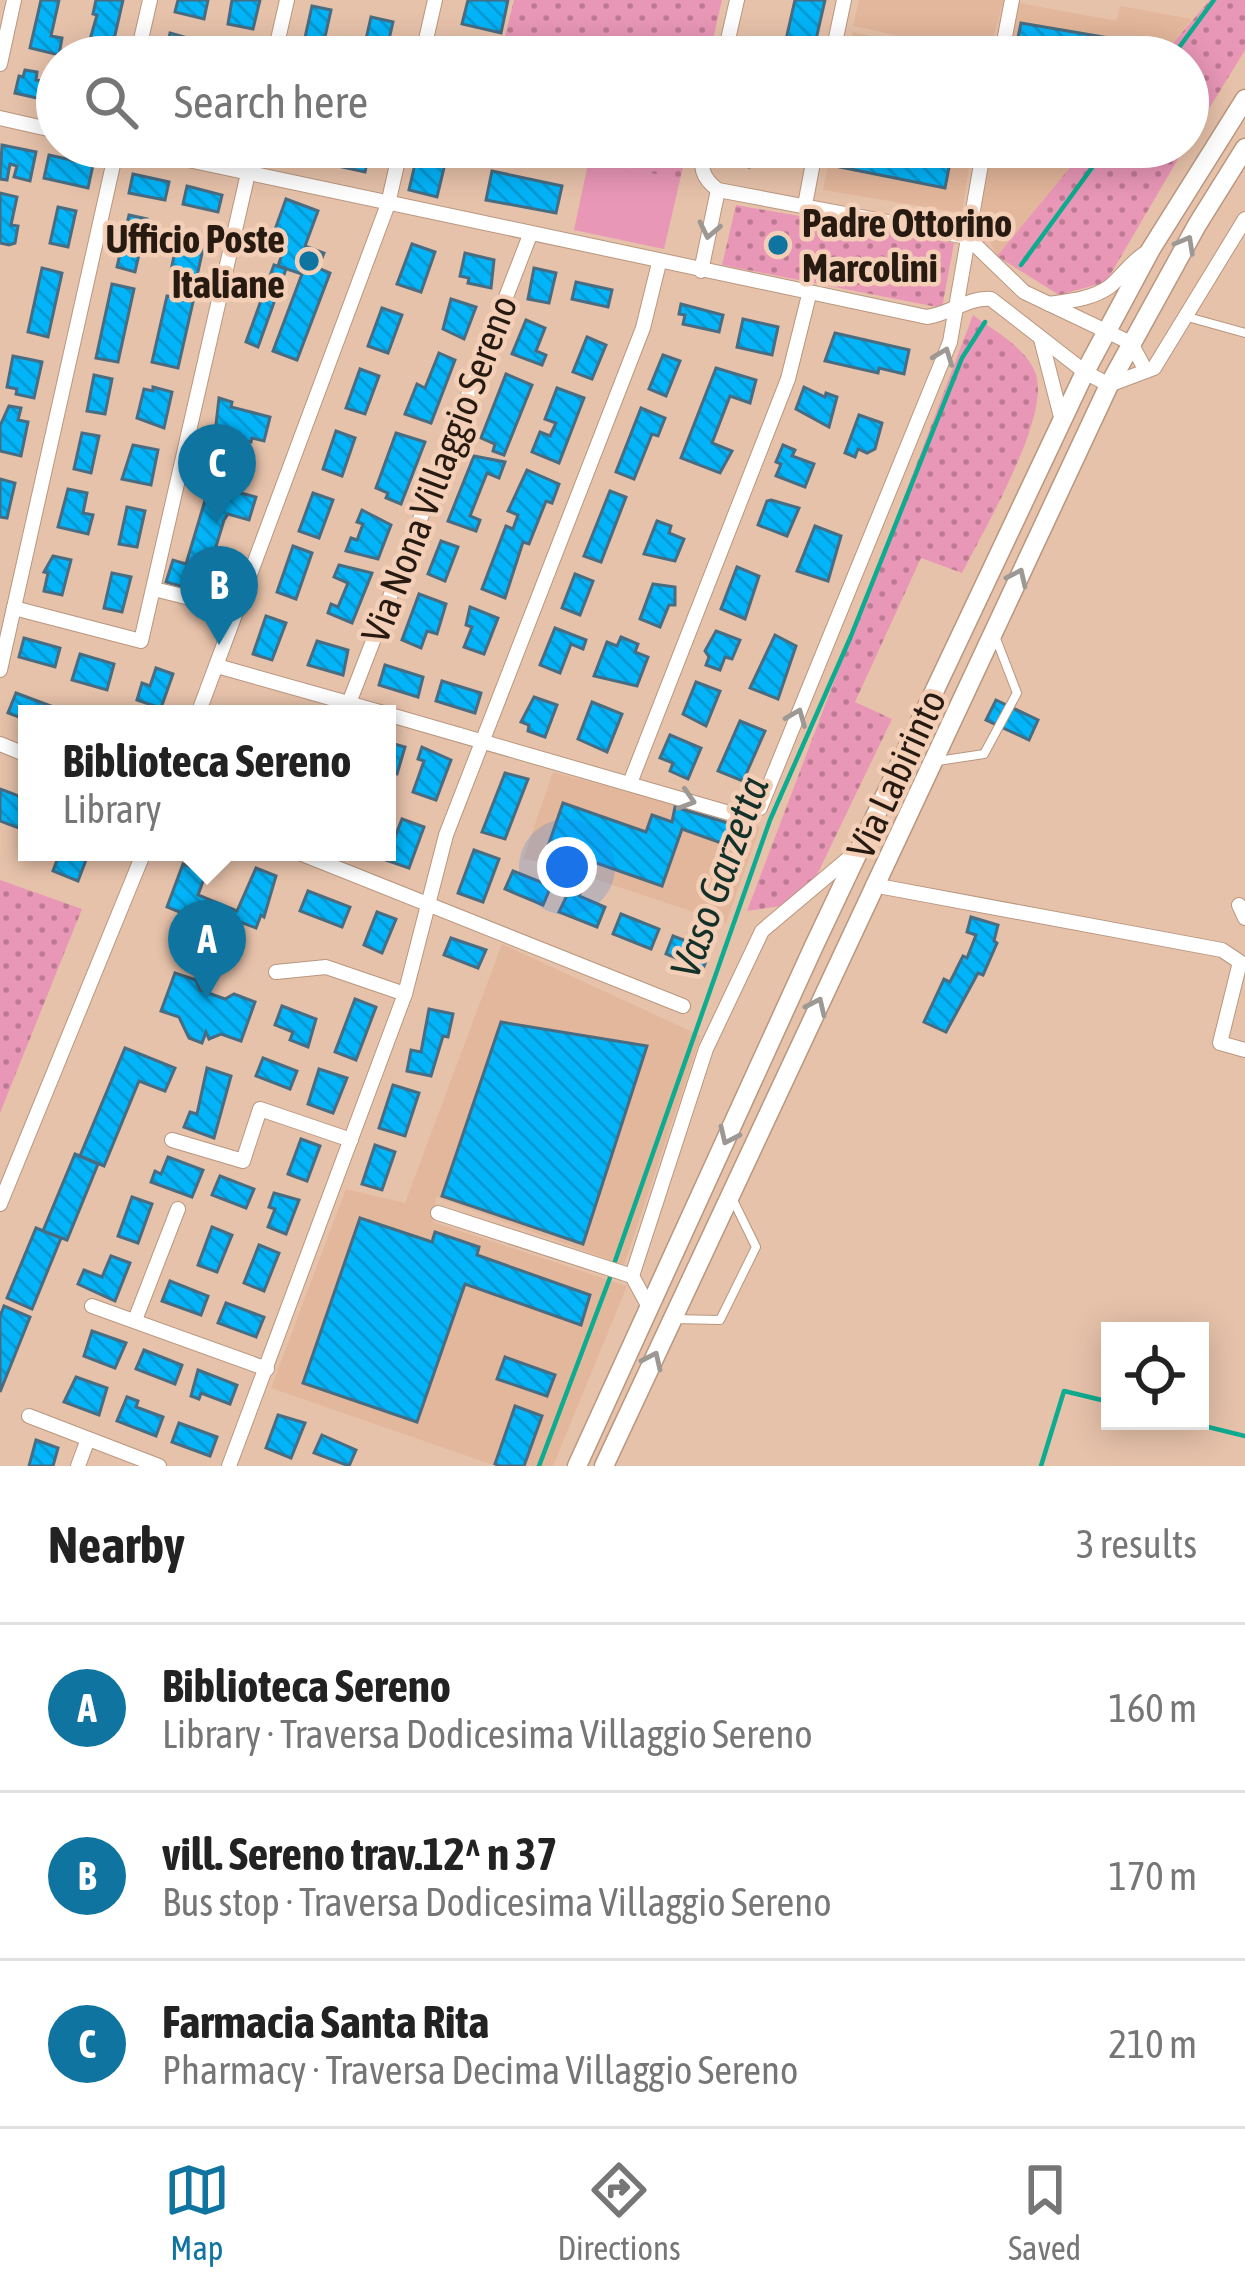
<!DOCTYPE html>
<meta charset="utf-8">
<style>
:root{--surface:#fff;--page:#f6f6f6;--text:#222;--muted:#767676;--line:#e0e0e0;--accent:#1074a0}
body{margin:0;font-family:"Asap Condensed",sans-serif;background:var(--page);color:var(--text)}
.controls{position:absolute;right:36px;bottom:36px;display:grid;overflow:hidden;border-radius:0px;box-shadow:0 6px 30px #0003}
.controls button{width:108px;height:108px;display:grid;place-items:center;padding:0;border:0;border-bottom:3px solid var(--line);background:var(--surface);color:var(--text);font:60px sans-serif}
.you{position:absolute;left:567px;top:867px;width:42px;height:42px;margin:-30px;border:9px solid #fff;border-radius:50%;background:#1a73e8;box-shadow:0 0 0 18px #1a73e833}
.badge{display:grid;place-items:center;width:78px;height:78px;border-radius:50%;background:var(--accent);color:#fff;font-size:39px;font-weight:700}
.pin{position:absolute;translate:-50% -99px;filter:drop-shadow(0 3px 6px #0008)}
.pin::after{content:'';position:absolute;top:63px;width:42px;height:36px;background:inherit;clip-path:polygon(0 0,100% 0,50% 100%)}
.popup{position:absolute;left:18px;top:705px;width:378px;height:156px;box-sizing:border-box;display:grid;place-content:center;border-radius:0px;background:var(--surface);filter:drop-shadow(0 3px 9px #0005);font-size:39px;white-space:nowrap;color:var(--muted)}
.popup b{font-size:45px;color:var(--text)}
.popup::after{content:'';position:absolute;left:50%;top:100%;margin-left:-24px;border:24px solid transparent;border-top-color:var(--surface)}
.list{margin:0;padding:0;list-style:none}
h2{display:flex;justify-content:space-between;align-items:center;height:156px;margin:0;padding:0 48px;font-size:51px}
h2 small{font-size:39px;font-weight:400;color:var(--muted)}
.list li{display:grid;grid-template-columns:78px 1fr auto;gap:36px;align-items:center;box-sizing:border-box;height:168px;padding:0 48px;border-top:3px solid var(--line)}
.list b{display:block;font-size:45px;white-space:nowrap}
.list p{margin:0;font-size:39px;white-space:nowrap;color:var(--muted)}
.list em{font-size:39px;font-style:normal;color:var(--muted)}
.icon{flex:none;width:66px;height:66px;fill:none;stroke:currentColor;stroke-width:2;stroke-linecap:round;stroke-linejoin:round}
.map{position:relative;flex:none;width:1245px;height:1466px;overflow:hidden}
.search{position:absolute;background:var(--surface);box-shadow:0 6px 30px #0003;left:36px;right:36px;top:36px;height:132px;display:flex;align-items:center;gap:30px;box-sizing:border-box;padding:0 42px;border-radius:66px;color:var(--muted);font-size:45px}
.sheet{height:660px;background:var(--surface)}
nav{display:flex;justify-content:space-around;align-items:center;box-sizing:border-box;height:168px;border-top:3px solid var(--line);background:var(--surface);font-size:33px;color:var(--muted)}
nav a{display:grid;justify-items:center;gap:6px}
nav .on{color:var(--accent)}
.map>svg:first-child{display:block}
.built{fill:#e3b79b}
.park{fill:url(#park-dots)}
.pitch{fill:#e997b7}
.lines{fill:none;stroke-linecap:round;stroke-linejoin:round}
.stream{stroke:#0dab8f;stroke-width:4.5}
.building{fill:url(#building-back-hatch);stroke:#486c81;stroke-width:3}
.service-casing{stroke:#b9967e;stroke-width:10}
.minor-casing{stroke:#b9967e;stroke-width:16}
.tertiary-casing{stroke:#b9967e;stroke-width:21}
.service{stroke:#fff;stroke-width:8}
.minor{stroke:#fff;stroke-width:14}
.tertiary{stroke:#fff;stroke-width:18}
.oneway{stroke:#9e9894}
.poi-dot{fill:#1074a0;stroke:#f4cfb7;stroke-width:4.5}
.labels{text-anchor:middle;dominant-baseline:central;stroke-width:9;stroke-linejoin:round;paint-order:stroke}
.poi-label{font-size:39px;font-weight:bold;fill:#271a11;stroke:#f4cfb7;text-anchor:start}
.street-label{font-size:39px;fill:#271a11;stroke:#f4cfb7}
.water-label{font-size:42px;font-style:italic;fill:#133029;stroke:#f4cfb7}
</style>
<div class="map">
<svg width="1245" height="1466" viewBox="0 0 1245 1466">
<defs>
<pattern id="park-dots" width="8" height="8" patternUnits="userSpaceOnUse" patternTransform="scale(3)"><rect width="8" height="8" fill="#e997b7"/><path d="M2 2h.1M6 6h.1" fill="none" stroke="#bd7a93" stroke-width="1.8" stroke-linecap="round"/></pattern>
<pattern id="building-back-hatch" width="6" height="6" patternUnits="userSpaceOnUse" patternTransform="scale(3)"><rect width="6" height="6" fill="#03b4f9"/><path d="M-1 5l2 2M0 0l6 6M5-1l2 2" fill="none" stroke="#049ad4"/></pattern>
</defs>
<rect width="100%" height="100%" fill="#e7c2aa"/>
<g class="built">
<path d="M859,0H1004L988,55L853,26Z"/>
<path d="M1019,3L1117,21L1120,6L1192,19L1161,57H1009Z"/>
<path d="M853,32L964,57H848Z"/>
<path d="M831,147H972L962,213L823,190Z"/>
<path d="M992,147H1087L997,256L979,220Z"/>
<path d="M553,772L760,827L726,923L547,863L523,859Z"/>
<path d="M502,944L701,1036L624,1265L436,1197L433,1222L627,1286L553,1466H496L271,1388L346,1189L405,1203Z"/>
</g>
<g class="park">
<path d="M514,0H722L709,57H500Z"/>
<path d="M1210,0H1245V50L1188,143V57H1161Z"/>
<path d="M537,147H688L680,180Z"/>
<path d="M1087,147H1185L1106,282L1059,295L997,256Z"/>
<path d="M736,205L954,243L942,308L722,265Z"/>
<path d="M973,315C994,331 1025,347 1035,372C1053,414 983,531 962,573L921,558L855,702L892,719L813,883L788,905L747,911Z"/>
<path d="M0,880L82,909L0,1113Z"/>
</g>
<path class="pitch" d="M589,159L680,180L664,249L574,230Z"/>
<g class="lines">
<g class="stream">
<path d="M1172,57L1214,0"/>
<path d="M1021,265L1107,147"/>
<path d="M614,1264L770,820L851,636L962,358L985,322"/>
<path d="M1184,1421L1245,1436"/>
<path d="M539,1466L611,1275"/>
<path d="M1041,1466L1064,1391L1110,1402"/>
</g>
</g>
<g class="building">
<path d="M41,0H59L51,36L62,38L59,55L30,48Z"/>
<path d="M96,0H123L110,57H85L97,15L93,14Z"/>
<path d="M178,0H208L204,19L175,12Z"/>
<path d="M232,0H260L253,29L228,24Z"/>
<path d="M468,0H508L501,33L462,24Z"/>
<path d="M795,0H825L812,57H782Z"/>
<path d="M312,6L331,10L323,46L304,42Z"/>
<path d="M371,17L393,22L385,57H362Z"/>
<path d="M1021,23L1109,38L1105,57H1014Z"/>
<path d="M170,33L202,42L200,50L187,48L185,57H164Z"/>
<path d="M25,70L37,72L36,80L54,83L50,101L15,93L19,76L23,77Z"/>
<path d="M2,145L36,152L30,181L14,177L17,166L10,164L7,180L0,179Z"/>
<path d="M333,147L369,154L365,172L329,164Z"/>
<path d="M419,147H449L437,197L409,190Z"/>
<path d="M722,147H753L749,167L719,160Z"/>
<path d="M844,147H953L945,188L840,167Z"/>
<path d="M49,155L93,165L88,188L44,178Z"/>
<path d="M492,171L562,186L556,213L486,200Z"/>
<path d="M133,174L169,182L165,200L129,193Z"/>
<path d="M187,186L222,195L218,212L183,204Z"/>
<path d="M0,193L17,197L11,225L18,226L15,243L9,245L0,243Z"/>
<path d="M286,199L318,211L305,246L324,253L318,268L330,273L297,360L273,351L302,274L278,266L282,254L268,249Z"/>
<path d="M58,207L76,211L68,247L50,243Z"/>
<path d="M129,215L147,219L135,272L117,267Z"/>
<path d="M188,237L205,240L197,276L171,270L178,238Z"/>
<path d="M412,244L435,252L421,292L397,284Z"/>
<path d="M465,253L494,260L491,288L468,283L469,278L460,276Z"/>
<path d="M274,265L286,269L258,347L246,342Z"/>
<path d="M42,268L62,273L48,337L28,332Z"/>
<path d="M534,268L556,273L549,303L528,299Z"/>
<path d="M576,282L612,290L608,307L572,299Z"/>
<path d="M112,284L134,289L118,362L96,358Z"/>
<path d="M167,296L193,302L178,368L152,362Z"/>
<path d="M451,299L476,307L464,339L443,329Z"/>
<path d="M681,304L723,315L719,332L683,324L685,315L679,314Z"/>
<path d="M382,308L402,315L388,353L368,346Z"/>
<path d="M743,319L778,327L772,355L737,347Z"/>
<path d="M526,320L545,328L536,351L546,355L542,365L512,354Z"/>
<path d="M835,333L909,350L904,374L879,368L878,373L825,361Z"/>
<path d="M587,337L606,345L592,379L573,372Z"/>
<path d="M439,353L455,360L431,423L405,414L417,384L425,388Z"/>
<path d="M663,355L680,361L666,396L649,389Z"/>
<path d="M13,356L42,362L34,398L16,394L17,389L7,387Z"/>
<path d="M716,368L756,380L750,403L730,396L712,443L732,451L720,473L681,458Z"/>
<path d="M360,369L379,376L365,414L346,408Z"/>
<path d="M506,374L532,385L504,455L493,451L495,444L481,438Z"/>
<path d="M94,375L112,379L105,414L87,411Z"/>
<path d="M153,387L172,392L164,428L137,418L144,389L153,391Z"/>
<path d="M804,387L825,397L826,393L837,397L829,427L796,409Z"/>
<path d="M557,388L584,398L559,463L532,452L540,432L550,436L556,423L545,419Z"/>
<path d="M219,398L232,402L231,407L270,417L264,441L252,438L251,442L215,433Z"/>
<path d="M9,406L21,408L18,420L28,422L21,456L0,451V426Z"/>
<path d="M641,408L665,418L658,436L652,434L634,479L616,472Z"/>
<path d="M859,415L882,423L875,449L867,453L858,449L855,457L845,453Z"/>
<path d="M336,431L355,438L342,476L323,469Z"/>
<path d="M82,433L99,436L91,473L74,469Z"/>
<path d="M396,433L425,442L401,504L386,498L388,493L376,488Z"/>
<path d="M133,445L158,450L151,485L122,479Z"/>
<path d="M783,445L795,450L792,456L814,464L805,487L776,476L781,464L776,462Z"/>
<path d="M221,447L248,454L237,492L256,497L249,520L228,514L224,520L211,563L213,571L228,575L221,597L166,582L173,560L186,564Z"/>
<path d="M474,456L505,462L499,478L487,473L470,516L480,520L476,531L448,521Z"/>
<path d="M527,470L559,484L552,503L546,501L529,544L523,542L505,598L482,589L506,526L513,529L518,515L508,511Z"/>
<path d="M0,479L15,483L7,518L0,517Z"/>
<path d="M68,489L87,493L83,513L93,515L88,534L58,527Z"/>
<path d="M610,491L626,497L601,562L584,556Z"/>
<path d="M313,493L333,500L319,538L299,531Z"/>
<path d="M771,500L799,508L787,536L758,525L767,501Z"/>
<path d="M127,507L145,511L137,547L119,544Z"/>
<path d="M362,510L391,525L378,559L346,551L351,538L357,540L363,524L357,522Z"/>
<path d="M657,521L671,526L669,533L684,539L675,561L644,554Z"/>
<path d="M815,526L841,536L828,581L797,571Z"/>
<path d="M441,541L458,547L445,581L428,574Z"/>
<path d="M293,546L312,553L296,599L277,592Z"/>
<path d="M53,556L71,560L62,595L44,591L48,573L44,572Z"/>
<path d="M339,565L372,573L352,623L328,613L331,604L338,607L348,583L334,577Z"/>
<path d="M737,567L759,576L745,619L721,609Z"/>
<path d="M112,573L131,577L122,612L104,608Z"/>
<path d="M575,574L593,581L580,615L562,608Z"/>
<path d="M653,584L675,587V605H669L660,627L640,619Z"/>
<path d="M419,594L446,604L437,634L427,631L421,648L402,640Z"/>
<path d="M470,607L498,618L484,654L464,647L472,627L466,625Z"/>
<path d="M266,616L286,623L272,660L253,654Z"/>
<path d="M555,628L586,640L583,649L571,644L560,673L540,665Z"/>
<path d="M716,631L740,640L732,659L725,657L720,670L706,665L709,657L705,651Z"/>
<path d="M775,635L796,646L778,699L750,688Z"/>
<path d="M621,637L638,644L635,652L648,657L637,686L594,676L607,642L617,646Z"/>
<path d="M24,638L60,648L55,667L19,657Z"/>
<path d="M317,641L348,650L343,675L308,665Z"/>
<path d="M80,654L114,664L107,690L72,680Z"/>
<path d="M385,665L423,677L418,697L379,685Z"/>
<path d="M156,668L173,674L161,708L137,700L142,683L150,686Z"/>
<path d="M442,681L481,693L475,713L436,701Z"/>
<path d="M696,682L720,691L706,726L683,714Z"/>
<path d="M16,693L64,711L80,714H27V720L8,713Z"/>
<path d="M534,697L557,705L545,737L528,731L529,725L521,722Z"/>
<path d="M996,700L1038,720L1029,740L986,720Z"/>
<path d="M592,702L622,714L607,752L578,739Z"/>
<path d="M740,721L765,731L743,781L718,771Z"/>
<path d="M670,735L701,748L688,779L670,771L673,763L660,758Z"/>
<path d="M387,742L405,747L397,774L387,771Z"/>
<path d="M422,747L451,760L436,800L413,792L424,761L418,759Z"/>
<path d="M505,773L528,779L505,839L482,832Z"/>
<path d="M0,789L27,799V831L0,821Z"/>
<path d="M563,803L646,832L652,815L672,822L675,807L751,830L744,851L682,829L662,886L548,846Z"/>
<path d="M402,819L424,827L409,868L386,860Z"/>
<path d="M474,850L499,859L483,902L458,893Z"/>
<path d="M60,852H89L78,881L53,871Z"/>
<path d="M183,864L206,873L198,895L237,911L256,868L276,876L264,917L261,915L256,928L235,920L230,925L204,922L167,907Z"/>
<path d="M513,871L551,886L543,905L505,889Z"/>
<path d="M571,887L581,891L579,896L605,907L597,927L559,912Z"/>
<path d="M308,891L350,907L342,927L300,911Z"/>
<path d="M377,912L396,919L382,953L364,945Z"/>
<path d="M621,914L659,929L651,949L613,934Z"/>
<path d="M971,917L998,925L994,941L997,943L983,975L978,973L946,1032L924,1022L944,979L950,982L963,956L967,958L976,935L967,932Z"/>
<path d="M673,936L710,950L703,969L666,954Z"/>
<path d="M451,938L486,950L478,968L444,955Z"/>
<path d="M175,973L196,980L200,990L225,999L234,994L255,1002L241,1041L221,1034L209,1039L206,1032L202,1043L189,1038L179,1017L161,1011Z"/>
<path d="M355,999L376,1007L356,1060L335,1052Z"/>
<path d="M282,1006L316,1019L308,1047L290,1040L293,1032L275,1025Z"/>
<path d="M429,1009L453,1014L448,1037L443,1036L431,1076L407,1071L411,1050L421,1052Z"/>
<path d="M501,1022L647,1046L583,1244L442,1196Z"/>
<path d="M125,1048L175,1068L165,1091L139,1081L104,1166L80,1156Z"/>
<path d="M263,1058L297,1071L290,1089L256,1076Z"/>
<path d="M207,1068L231,1076L214,1138L184,1127L190,1112L197,1114Z"/>
<path d="M319,1069L347,1078L333,1113L308,1104Z"/>
<path d="M393,1085L419,1093L405,1136L379,1128Z"/>
<path d="M301,1139L320,1146L307,1181L288,1174Z"/>
<path d="M375,1145L395,1152L382,1190L362,1184Z"/>
<path d="M75,1154L98,1164L67,1240L43,1231Z"/>
<path d="M168,1157L203,1170L192,1197L151,1182L155,1171L161,1174Z"/>
<path d="M220,1176L254,1189L246,1208L212,1195Z"/>
<path d="M274,1193L299,1200L286,1234L268,1227L275,1209L269,1207Z"/>
<path d="M132,1197L152,1204L138,1243L118,1236Z"/>
<path d="M360,1218L432,1242L435,1232L479,1247L477,1255L590,1295L581,1325L465,1284L417,1422L303,1383Z"/>
<path d="M212,1227L232,1235L217,1272L198,1265Z"/>
<path d="M36,1228L61,1238L32,1309L7,1298Z"/>
<path d="M259,1245L279,1253L264,1291L244,1283Z"/>
<path d="M111,1256L130,1263L115,1301L78,1284L84,1270L102,1277Z"/>
<path d="M170,1281L208,1296L201,1315L162,1301Z"/>
<path d="M226,1303L264,1317L256,1337L218,1323Z"/>
<path d="M4,1306L30,1317L0,1392V1316Z"/>
<path d="M92,1331L126,1343L115,1368L84,1356Z"/>
<path d="M144,1350L182,1365L175,1384L136,1369Z"/>
<path d="M505,1357L555,1375L547,1396L497,1379Z"/>
<path d="M198,1370L237,1385L230,1404L201,1393L199,1399L191,1396Z"/>
<path d="M76,1377L107,1388L99,1415L64,1402Z"/>
<path d="M127,1397L138,1401L136,1407L163,1417L156,1436L117,1421Z"/>
<path d="M515,1406L542,1416L524,1466H500L495,1464Z"/>
<path d="M278,1415L305,1423L291,1458L266,1448Z"/>
<path d="M179,1423L217,1437L210,1456L172,1442Z"/>
<path d="M322,1435L356,1450L349,1466L314,1453Z"/>
<path d="M36,1440L58,1448L53,1466H29Z"/>
</g>
<g class="lines">
<defs>
<g id="service">
<path d="M1184,316L1245,333"/>
<path d="M938,761L984,754L1017,693L995,636"/>
<path d="M674,1319L720,1320L756,1247L732,1198"/>
</g>
<g id="minor">
<path d="M137,57L150,0"/>
<path d="M274,57L287,0"/>
<path d="M422,57L435,0"/>
<path d="M724,57L737,0"/>
<path d="M832,57L844,0"/>
<path d="M1001,57L1012,0"/>
<path d="M0,64L14,0"/>
<path d="M0,118L57,131"/>
<path d="M127,147L927,317C950,314 968,297 991,299L1085,372L1109,385L1154,368L1245,219"/>
<path d="M704,147C700,167 701,177 718,190L967,237L1024,292L1131,343L1146,371"/>
<path d="M805,205L816,147"/>
<path d="M701,271L718,190"/>
<path d="M1049,304C1069,301 1092,299 1109,287C1123,276 1130,262 1147,252"/>
<path d="M1041,339L1062,421"/>
<path d="M154,589L238,610"/>
<path d="M14,608L141,641L254,147"/>
<path d="M217,666L387,714"/>
<path d="M0,670L117,147"/>
<path d="M349,703L530,235"/>
<path d="M198,714L388,204L401,147"/>
<path d="M387,714L743,817L760,808L950,342L984,147"/>
<path d="M0,744L27,755"/>
<path d="M630,783L788,379L809,295"/>
<path d="M297,852L683,1006"/>
<path d="M873,885L1222,950L1240,962L1220,1043L1245,1050"/>
<path d="M1239,905L1245,918"/>
<path d="M276,972L326,967L405,994"/>
<path d="M172,1140L243,1161L260,1109L351,1140"/>
<path d="M0,1204L144,852"/>
<path d="M438,1213L632,1276L706,1049L762,931L856,852"/>
<path d="M632,1276L649,1307"/>
<path d="M92,1306L267,1369"/>
<path d="M135,1320L178,1209"/>
<path d="M29,1416L159,1466"/>
<path d="M78,1466L88,1439"/>
<path d="M229,1466L405,994L446,835L643,328L659,263"/>
</g>
<g id="tertiary">
<path d="M577,1466L813,948L1085,372L1151,249L1245,99"/>
<path d="M604,1466L1109,385L1197,225L1245,148"/>
</g>
</defs>
<use href="#service" class="service-casing"/>
<use href="#minor" class="minor-casing"/>
<use href="#tertiary" class="tertiary-casing"/>
<use href="#service" class="service"/>
<use href="#minor" class="minor"/>
<use href="#tertiary" class="tertiary"/>
</g>
<defs><path id="oneway-chevron" d="M-2-3.5L2.5 0L-2 3.5" fill="none" stroke-width="1.6" stroke-linecap="round" stroke-linejoin="round" transform="scale(3)"/></defs>
<g class="oneway">
<use href="#oneway-chevron" transform="translate(709 230) rotate(102)"/>
<use href="#oneway-chevron" transform="translate(1186 244) rotate(-61)"/>
<use href="#oneway-chevron" transform="translate(944 356) rotate(-69)"/>
<use href="#oneway-chevron" transform="translate(1018 577) rotate(-65)"/>
<use href="#oneway-chevron" transform="translate(797 717) rotate(-68)"/>
<use href="#oneway-chevron" transform="translate(687 800) rotate(17)"/>
<use href="#oneway-chevron" transform="translate(817 1006) rotate(-65)"/>
<use href="#oneway-chevron" transform="translate(728 1136) rotate(115)"/>
<use href="#oneway-chevron" transform="translate(653 1360) rotate(-65)"/>
</g>
<g class="poi-dot">
<circle cx="778" cy="245" r="12"/>
<circle cx="309" cy="261" r="12"/>
</g>
<g class="labels">
<g class="poi-label">
<text x="802" y="223">Padre Ottorino<tspan x="802" dy="45">Marcolini</tspan></text>
<text x="285" y="239" text-anchor="end">Ufficio Poste<tspan x="285" dy="45">Italiane</tspan></text>
</g>
<g class="street-label">
<text transform="translate(439 469) rotate(-69)">Via Nona Villaggio Sereno</text>
<text transform="translate(896 774) rotate(-65)">Via Labirinto</text>
</g>
<g class="water-label">
<text transform="translate(719 877) rotate(-70)">Vaso Garzetta</text>
</g>
</g>
</svg>
<div class="controls">
<button><svg class="icon" aria-label="locate" viewBox="0 0 24 24"><circle cx="12" cy="12" r="6"/><path d="M12 2v4M12 18v4M2 12h4M18 12h4"/></svg></button>
</div>
<div class="you"></div>
<div class="pin badge" style="left:207px;top:999px">A</div>
<div class="popup"><b>Biblioteca Sereno</b>Library</div>
<div class="pin badge" style="left:219px;top:645px">B</div>
<div class="pin badge" style="left:217px;top:523px">C</div>
<div class="search"><svg class="icon" aria-label="search" viewBox="0 0 24 24"><circle cx="10" cy="10" r="6"/><path d="M15 15l6 6"/></svg>Search here</div>
</div>
<section class="sheet">
<h2>Nearby<small>3 results</small></h2>
<ul class="list">
<li><span class="badge">A</span><div><b>Biblioteca Sereno</b><p>Library · Traversa Dodicesima Villaggio Sereno</p></div><em>160 m</em></li>
<li><span class="badge">B</span><div><b>vill. Sereno trav.12^ n 37</b><p>Bus stop · Traversa Dodicesima Villaggio Sereno</p></div><em>170 m</em></li>
<li><span class="badge">C</span><div><b>Farmacia Santa Rita</b><p>Pharmacy · Traversa Decima Villaggio Sereno</p></div><em>210 m</em></li>
</ul>
</section>
<nav>
<a class="on"><svg class="icon" aria-label="map" viewBox="0 0 24 24"><path d="M3 6l6-2 6 2 6-2v14l-6 2-6-2-6 2zM9 4v14M15 6v14"/></svg>Map</a>
<a><svg class="icon" aria-label="directions" viewBox="0 0 24 24"><path d="M12 3l9 9-9 9-9-9zM9 14v-3h6M13 9l2 2-2 2"/></svg>Directions</a>
<a><svg class="icon" aria-label="saved" viewBox="0 0 24 24"><path d="M7 4h10v16l-5-4-5 4z"/></svg>Saved</a>
</nav>
